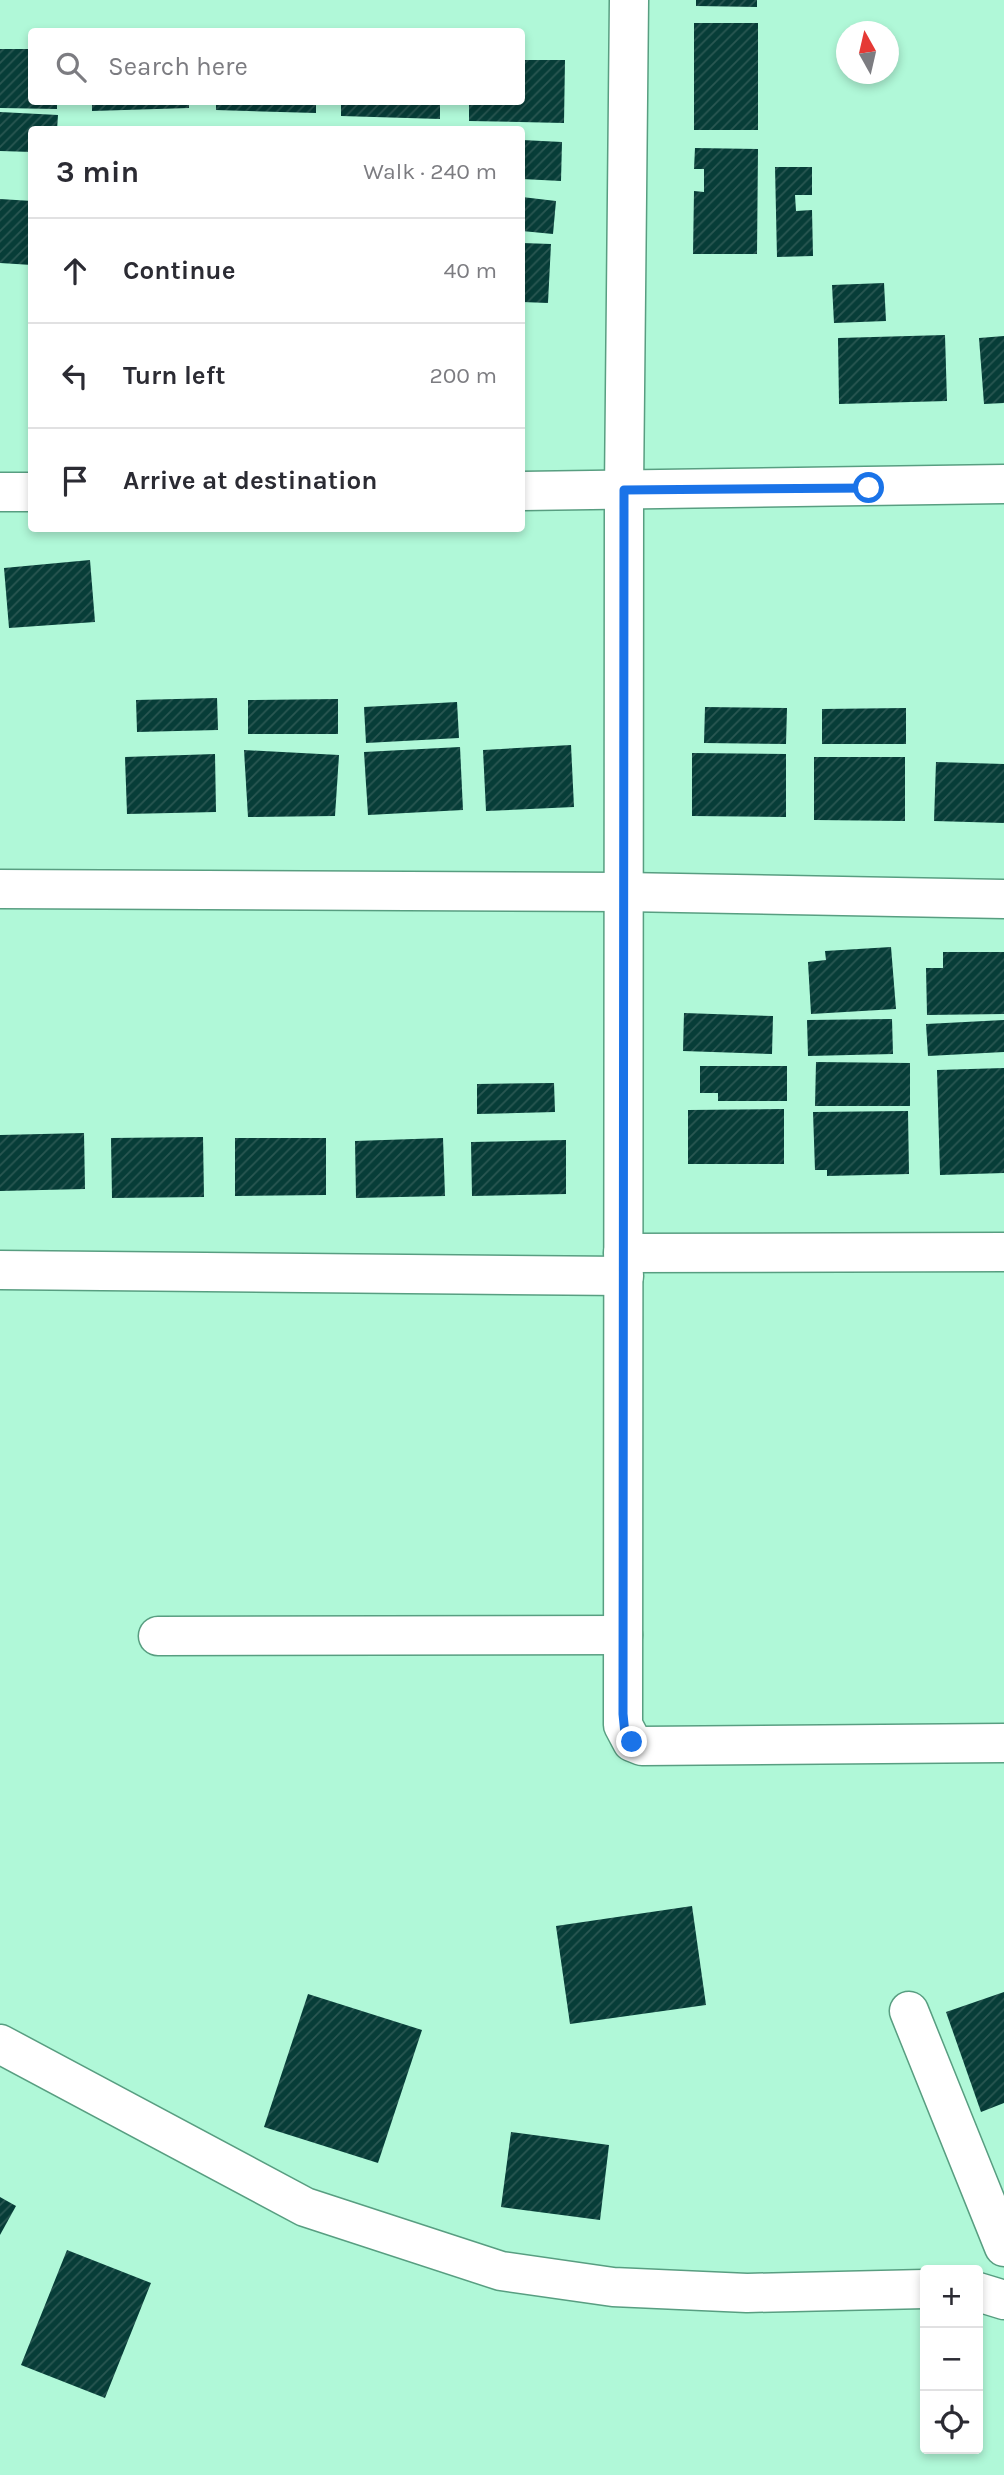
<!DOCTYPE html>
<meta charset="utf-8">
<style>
:root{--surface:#fff;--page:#f7f7f7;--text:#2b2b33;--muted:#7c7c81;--line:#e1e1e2}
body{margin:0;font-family:Karla,sans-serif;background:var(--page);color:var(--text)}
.controls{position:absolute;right:21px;bottom:21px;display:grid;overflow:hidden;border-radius:7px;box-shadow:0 4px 10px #0003}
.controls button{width:63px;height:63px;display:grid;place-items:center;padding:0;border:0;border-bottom:2px solid var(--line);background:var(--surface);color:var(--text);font:35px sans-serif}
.compass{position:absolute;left:836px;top:21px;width:63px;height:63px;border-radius:50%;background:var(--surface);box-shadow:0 4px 10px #0003;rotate:352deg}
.stop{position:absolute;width:21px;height:21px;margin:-16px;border:5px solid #1a73e8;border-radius:50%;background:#fff}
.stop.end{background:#1a73e8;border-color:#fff;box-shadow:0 2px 7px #0008}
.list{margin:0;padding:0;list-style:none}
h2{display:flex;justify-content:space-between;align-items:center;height:91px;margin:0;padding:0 28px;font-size:30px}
h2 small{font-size:23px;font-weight:400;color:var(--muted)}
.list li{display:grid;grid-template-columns:46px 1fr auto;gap:21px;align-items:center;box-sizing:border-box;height:105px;padding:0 28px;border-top:2px solid var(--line)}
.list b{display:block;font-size:26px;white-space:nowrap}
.list em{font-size:23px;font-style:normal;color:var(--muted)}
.icon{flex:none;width:38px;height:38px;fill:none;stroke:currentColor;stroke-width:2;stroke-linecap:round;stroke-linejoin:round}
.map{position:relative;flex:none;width:1004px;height:2475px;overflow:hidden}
.search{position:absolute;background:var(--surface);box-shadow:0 4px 10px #0003;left:28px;top:28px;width:497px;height:77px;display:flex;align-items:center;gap:18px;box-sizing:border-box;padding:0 24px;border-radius:7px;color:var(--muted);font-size:26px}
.panel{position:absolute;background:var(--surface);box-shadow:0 4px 10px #0003;left:28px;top:126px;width:497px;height:406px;border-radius:7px}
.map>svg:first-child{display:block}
.building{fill:url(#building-hatch)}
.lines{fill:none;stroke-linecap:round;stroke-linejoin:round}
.minor-casing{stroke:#589e81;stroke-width:41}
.minor{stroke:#fff;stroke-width:38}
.route{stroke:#1a73e8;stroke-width:9}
</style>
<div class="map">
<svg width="1004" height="2475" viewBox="0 0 1004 2475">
<defs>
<pattern id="building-hatch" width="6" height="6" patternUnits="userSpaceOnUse" patternTransform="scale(1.75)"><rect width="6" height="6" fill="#073d38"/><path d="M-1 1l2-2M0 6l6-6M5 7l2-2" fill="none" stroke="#2a5752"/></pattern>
</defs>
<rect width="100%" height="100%" fill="#b0f8d8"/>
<g class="building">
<path d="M696,0H757V7L696,6Z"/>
<rect x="694" y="23" width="64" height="107"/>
<path d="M0,49H32V102H57V109L0,108Z"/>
<path d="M522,60H565L564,123L469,121V102H522Z"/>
<path d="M92,102H189V108L92,111Z"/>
<path d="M216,102H316V113L216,110Z"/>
<path d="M341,102H440V119L341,116Z"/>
<path d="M0,112L58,115L57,130H32V152L0,151Z"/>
<path d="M522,140L562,142L561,181L522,179Z"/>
<path d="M695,148L758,149L757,254H693L694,191L704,192V169H694Z"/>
<path d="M775,167H812V195H795L796,211L812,210L813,256L777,257Z"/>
<path d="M522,197L556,201L553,234L522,231Z"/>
<path d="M0,199L32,201V265L0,263Z"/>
<path d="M522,243L551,244L548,303L522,302Z"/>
<path d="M884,283L886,321L834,323L832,285Z"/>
<path d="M945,335L947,401L839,404L838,338Z"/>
<path d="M1004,336V403L984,404L979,338Z"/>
<path d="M90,560L95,622L9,628L4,568Z"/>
<path d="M217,698L218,730L137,732L136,700Z"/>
<path d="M338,699V734H248V700Z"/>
<path d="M457,702L459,738L366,743L364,707Z"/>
<path d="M705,707L787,708L786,744L704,743Z"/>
<path d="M906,708V744H822V709Z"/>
<path d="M571,745L574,807L486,811L483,750Z"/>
<path d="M460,747L463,810L368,815L364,752Z"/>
<path d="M244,750L339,755L335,816L248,817Z"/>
<path d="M692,753L786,754V817L692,816Z"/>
<path d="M215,754L216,812L127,814L125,757Z"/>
<path d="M814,757H905V821L814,820Z"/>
<path d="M936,762L1004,764V823L934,821Z"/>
<path d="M891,947L896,1009L811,1014L808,962L826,960L825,951Z"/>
<path d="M943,952H1004V1014L927,1015L926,968H943Z"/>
<path d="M684,1013L773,1016L772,1054L683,1051Z"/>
<path d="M892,1019L893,1054L808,1056L807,1020Z"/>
<path d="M1004,1020V1052L928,1056L926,1024Z"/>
<path d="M816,1062L910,1063V1106H815Z"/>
<path d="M700,1066H787V1101H718V1093H700Z"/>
<path d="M1004,1068V1173L940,1175L937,1070Z"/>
<path d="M554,1083L555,1112L477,1114V1084Z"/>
<path d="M784,1109V1164H688V1110Z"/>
<path d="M908,1111L909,1174L827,1176V1170H815L813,1112Z"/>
<path d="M84,1133L85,1189L0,1191V1135Z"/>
<path d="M203,1137L204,1197L112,1198L111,1138Z"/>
<path d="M235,1138H326V1195L235,1196Z"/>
<path d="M443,1138L445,1196L356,1198L355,1141Z"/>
<path d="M566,1140V1194L472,1196L471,1142Z"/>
<path d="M692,1906L706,2005L570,2024L556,1926Z"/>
<path d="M1004,1992V2103L981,2112L946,2012Z"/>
<path d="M308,1994L422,2030L378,2163L264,2127Z"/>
<path d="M511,2132L609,2145L600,2220L501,2207Z"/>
<path d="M0,2197L16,2206L0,2235Z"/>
<path d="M67,2250L151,2283L105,2398L21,2365Z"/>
</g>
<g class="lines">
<defs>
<g id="minor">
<path d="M629,0L624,490L623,1725L632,1742L642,1746L1004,1743"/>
<path d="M522,491L1004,484"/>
<path d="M0,492H32"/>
<path d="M0,889L624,892L1004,899"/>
<path d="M623,1253L1004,1252"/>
<path d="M0,1270L624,1276"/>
<path d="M158,1636L623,1635"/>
<path d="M909,2011L1004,2247"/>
<path d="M0,2044L305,2207L501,2271L613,2287L747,2293L925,2289"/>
<path d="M978,2292L1004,2300"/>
</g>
</defs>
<use href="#minor" class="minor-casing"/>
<use href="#minor" class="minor"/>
</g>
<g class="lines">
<path class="route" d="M632,1742L625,1734L623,1714L624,490L869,488"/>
</g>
</svg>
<div class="controls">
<button>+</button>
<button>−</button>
<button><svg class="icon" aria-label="locate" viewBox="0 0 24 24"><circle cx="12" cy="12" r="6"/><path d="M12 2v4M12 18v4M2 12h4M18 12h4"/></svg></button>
</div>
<svg class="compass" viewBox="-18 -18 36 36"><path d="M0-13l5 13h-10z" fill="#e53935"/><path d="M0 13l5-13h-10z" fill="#7c7c81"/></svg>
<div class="stop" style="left:869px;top:488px"></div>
<div class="stop end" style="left:632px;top:1742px"></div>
<div class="search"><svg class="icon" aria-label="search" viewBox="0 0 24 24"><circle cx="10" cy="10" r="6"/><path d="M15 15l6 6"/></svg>Search here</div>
<section class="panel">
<h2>3 min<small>Walk · 240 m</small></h2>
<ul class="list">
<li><svg class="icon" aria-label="ahead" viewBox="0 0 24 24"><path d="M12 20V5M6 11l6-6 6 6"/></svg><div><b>Continue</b></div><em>40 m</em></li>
<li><svg class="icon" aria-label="left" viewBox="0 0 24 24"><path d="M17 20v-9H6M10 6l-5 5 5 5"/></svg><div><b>Turn left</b></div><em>200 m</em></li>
<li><svg class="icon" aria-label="arrive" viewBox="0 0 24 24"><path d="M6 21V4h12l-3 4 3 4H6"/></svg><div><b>Arrive at destination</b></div></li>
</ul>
</section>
</div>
